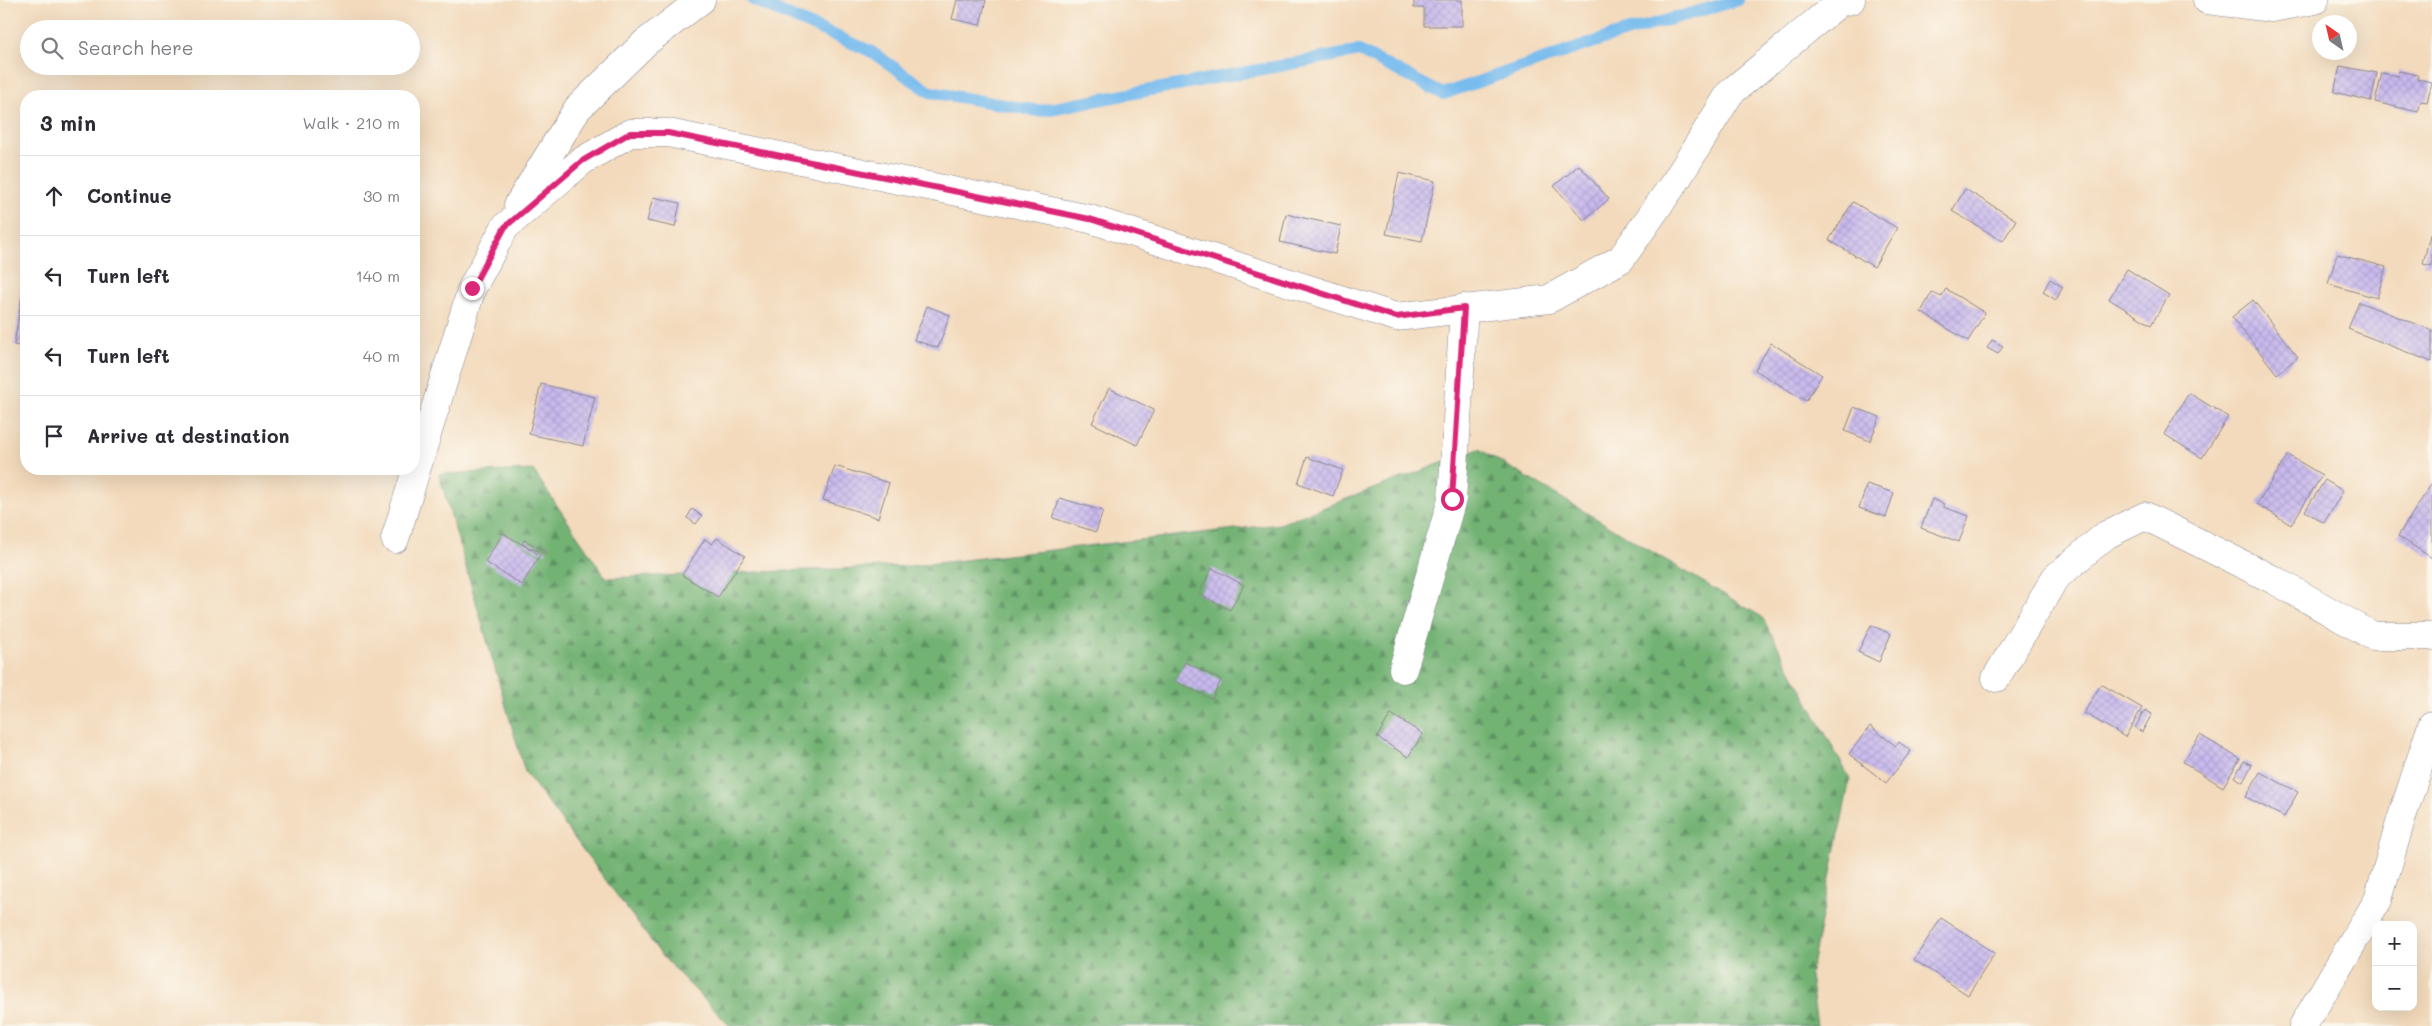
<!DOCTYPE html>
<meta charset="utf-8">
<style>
:root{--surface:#fff;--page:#f2f2f3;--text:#2b2b33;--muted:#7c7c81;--line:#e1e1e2}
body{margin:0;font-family:Mali,sans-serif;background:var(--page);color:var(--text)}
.controls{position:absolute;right:15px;bottom:15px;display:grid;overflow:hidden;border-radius:10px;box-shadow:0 5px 20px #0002}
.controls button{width:45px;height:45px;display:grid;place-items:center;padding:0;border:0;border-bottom:1px solid var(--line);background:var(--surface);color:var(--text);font:25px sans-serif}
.compass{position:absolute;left:2312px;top:15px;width:45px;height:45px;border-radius:50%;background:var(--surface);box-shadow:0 5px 20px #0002;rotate:326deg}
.stop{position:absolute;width:15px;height:15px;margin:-11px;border:4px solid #db2777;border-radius:50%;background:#fff}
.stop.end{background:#db2777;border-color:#fff;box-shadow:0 1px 5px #0008}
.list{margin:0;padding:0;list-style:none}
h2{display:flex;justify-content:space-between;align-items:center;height:65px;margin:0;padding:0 20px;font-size:21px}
h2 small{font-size:16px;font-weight:400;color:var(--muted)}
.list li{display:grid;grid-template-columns:32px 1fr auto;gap:15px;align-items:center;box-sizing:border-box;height:80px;padding:0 20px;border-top:1px solid var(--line)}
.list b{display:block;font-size:19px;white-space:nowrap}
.list em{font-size:16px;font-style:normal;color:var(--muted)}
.icon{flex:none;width:28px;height:28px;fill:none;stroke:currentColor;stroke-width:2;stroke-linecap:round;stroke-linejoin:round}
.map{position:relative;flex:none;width:2432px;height:1026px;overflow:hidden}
.search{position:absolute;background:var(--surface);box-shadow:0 5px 20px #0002;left:20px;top:20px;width:400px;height:55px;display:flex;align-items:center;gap:12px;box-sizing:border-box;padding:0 18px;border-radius:28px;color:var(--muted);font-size:19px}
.panel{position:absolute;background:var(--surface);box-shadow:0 5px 20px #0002;left:20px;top:90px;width:400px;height:385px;border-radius:20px}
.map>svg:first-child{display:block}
.forest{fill:url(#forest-firs);stroke:#467068}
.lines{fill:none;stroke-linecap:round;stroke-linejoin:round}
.stream{stroke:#78bcee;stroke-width:12}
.building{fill:url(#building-cross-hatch)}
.minor-casing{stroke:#87848d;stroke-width:29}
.minor{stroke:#fff;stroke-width:28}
.route{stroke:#db2777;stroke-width:6}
</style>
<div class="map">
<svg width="2432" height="1026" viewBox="0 0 2432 1026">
<defs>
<pattern id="forest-firs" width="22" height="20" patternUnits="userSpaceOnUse" patternTransform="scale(1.25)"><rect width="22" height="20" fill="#72b273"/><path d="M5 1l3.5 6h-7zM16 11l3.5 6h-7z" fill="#5d9162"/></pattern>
<pattern id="building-cross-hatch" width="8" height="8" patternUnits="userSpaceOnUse" patternTransform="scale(1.25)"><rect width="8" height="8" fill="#c9b9ed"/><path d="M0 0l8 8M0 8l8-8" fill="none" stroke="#ac9fce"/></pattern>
</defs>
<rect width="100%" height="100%" fill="#fbf7ec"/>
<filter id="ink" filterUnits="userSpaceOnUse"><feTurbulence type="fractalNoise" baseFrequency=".02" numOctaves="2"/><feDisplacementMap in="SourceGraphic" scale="10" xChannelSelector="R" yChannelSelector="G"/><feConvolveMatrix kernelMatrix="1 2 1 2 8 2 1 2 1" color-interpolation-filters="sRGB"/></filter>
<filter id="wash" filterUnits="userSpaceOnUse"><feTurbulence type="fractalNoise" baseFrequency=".0096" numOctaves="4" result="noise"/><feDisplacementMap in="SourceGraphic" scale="20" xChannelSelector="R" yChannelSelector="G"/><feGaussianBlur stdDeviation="1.12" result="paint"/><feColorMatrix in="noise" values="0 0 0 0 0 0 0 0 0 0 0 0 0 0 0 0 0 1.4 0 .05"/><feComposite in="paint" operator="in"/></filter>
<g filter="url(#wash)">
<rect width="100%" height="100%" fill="#f3dabc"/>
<path class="forest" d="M1479,449L1762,617L1850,779L1810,976L1817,1026H730L663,957L525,772L439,474L533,470L606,578L911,566L1280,524Z"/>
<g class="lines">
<path class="stream" d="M753,0L870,51L930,92L1039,111L1359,51L1443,94L1612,36L1738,0"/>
</g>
<g id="blocks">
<g class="building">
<path d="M957,0H986L980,25L952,19Z"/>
<path d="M1414,0H1462V26H1424V8H1414Z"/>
<path d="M2340,66L2377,73L2371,101L2334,92Z"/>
<path d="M2399,71L2418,75L2417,79L2432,82L2427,102L2421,101L2418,112L2375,102L2382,73L2398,76Z"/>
<path d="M1579,165L1609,199L1584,220L1554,186Z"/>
<path d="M1399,173L1435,181L1422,241L1386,234Z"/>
<path d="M1965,189L2016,220L2003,241L1952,211Z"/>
<path d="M653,197L680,203L675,227L647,221Z"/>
<path d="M1853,202L1897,228L1874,267L1829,240Z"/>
<path d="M1286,214L1341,226L1335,254L1280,242Z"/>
<path d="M2430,235H2432V266L2423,264Z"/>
<path d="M2337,254L2386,267L2377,298L2328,284Z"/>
<path d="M2127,269L2169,295L2151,325L2109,299Z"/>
<path d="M2050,279L2063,287L2056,300L2043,292Z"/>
<path d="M23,289H26V347L14,345Z"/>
<path d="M1946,289L1985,313L1968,341L1921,312L1932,292L1941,297Z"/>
<path d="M2253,300L2298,357L2277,374L2232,317Z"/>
<path d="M2359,302L2432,330V362L2348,329Z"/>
<path d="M927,306L950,315L938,348L914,340Z"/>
<path d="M1992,340L2003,346L1998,354L1987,348Z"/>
<path d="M1771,343L1822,375L1806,401L1755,370Z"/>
<path d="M541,384L595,397L583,446L529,434Z"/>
<path d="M1109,388L1154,410L1137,445L1092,423Z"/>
<path d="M2189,393L2228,417L2202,458L2164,434Z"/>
<path d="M1854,407L1880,417L1870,441L1845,431Z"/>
<path d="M2288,455L2322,475L2291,525L2257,504Z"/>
<path d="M1307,457L1343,470L1333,496L1298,483Z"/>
<path d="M835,466L889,483L878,518L823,500Z"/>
<path d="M2325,480L2343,491L2324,523L2305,511Z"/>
<path d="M2432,483V558L2398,536Z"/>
<path d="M1867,484L1894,493L1886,517L1859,508Z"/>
<path d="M1060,498L1103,511L1096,532L1053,518Z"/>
<path d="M1932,499L1944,504L1943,507L1969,516L1959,542L1921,528Z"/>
<path d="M692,509L702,516L696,524L687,518Z"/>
<path d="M503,533L540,555L522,585L485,562Z"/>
<path d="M717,538L745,556L718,597L682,575L705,539L712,544Z"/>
<path d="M524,540L546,551L545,554L522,544Z"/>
<path d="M1212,568L1244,585L1230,610L1199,594Z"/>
<path d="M1871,625L1891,634L1879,662L1858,652Z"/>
<path d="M1185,662L1221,680L1212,699L1175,681Z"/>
<path d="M2101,684L2142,708L2125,737L2084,713Z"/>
<path d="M2145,710L2152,714L2142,732L2135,728Z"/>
<path d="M1391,714L1423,734L1408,757L1377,737Z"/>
<path d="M1870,726L1896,746L1899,742L1911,751L1886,783L1849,754Z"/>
<path d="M2200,735L2240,759L2223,787L2183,762Z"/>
<path d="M2244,761L2252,765L2243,782L2234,777Z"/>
<path d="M2260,772L2298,792L2284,817L2246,797Z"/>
<path d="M1941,918L1995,953L1968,995L1914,960Z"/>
</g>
</g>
</g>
<g filter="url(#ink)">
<use href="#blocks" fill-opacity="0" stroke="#87848d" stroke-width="1"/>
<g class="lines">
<defs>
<g id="minor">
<path d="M2207,0L2272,8L2315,0"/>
<path d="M518,205L578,108L645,43L701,0"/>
<path d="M395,539L472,288L505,227L582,161L630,133H668L1090,219L1396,317L1549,299L1621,259L1677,179L1730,93L1840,2L1851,0"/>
<path d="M1403,669L1452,499L1464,308"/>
<path d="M1996,678L2055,578L2106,535L2145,516L2276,581L2373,636H2432"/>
<path d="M2303,1026L2378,900L2400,823L2432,725"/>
</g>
</defs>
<use href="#minor" class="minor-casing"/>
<use href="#minor" class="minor"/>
</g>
</g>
<g class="lines" filter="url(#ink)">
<path class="route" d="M472,288L505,227L582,161L630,133H668L1090,219L1396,317L1464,308L1452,499"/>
</g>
</svg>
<div class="controls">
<button>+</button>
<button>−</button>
</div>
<svg class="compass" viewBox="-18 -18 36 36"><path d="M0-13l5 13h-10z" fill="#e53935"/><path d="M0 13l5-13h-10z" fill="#7c7c81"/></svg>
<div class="stop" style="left:1452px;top:499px"></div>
<div class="stop end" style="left:472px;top:288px"></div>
<div class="search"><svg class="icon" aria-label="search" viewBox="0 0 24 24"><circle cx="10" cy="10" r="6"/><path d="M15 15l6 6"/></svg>Search here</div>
<section class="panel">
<h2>3 min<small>Walk · 210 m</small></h2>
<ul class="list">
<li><svg class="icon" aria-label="ahead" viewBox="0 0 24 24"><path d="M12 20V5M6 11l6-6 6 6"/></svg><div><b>Continue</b></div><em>30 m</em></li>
<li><svg class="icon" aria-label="left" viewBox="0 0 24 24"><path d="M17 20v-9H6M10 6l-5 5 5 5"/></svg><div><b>Turn left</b></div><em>140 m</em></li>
<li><svg class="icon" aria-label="left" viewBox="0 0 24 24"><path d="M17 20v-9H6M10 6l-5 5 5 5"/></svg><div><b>Turn left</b></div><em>40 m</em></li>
<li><svg class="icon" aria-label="arrive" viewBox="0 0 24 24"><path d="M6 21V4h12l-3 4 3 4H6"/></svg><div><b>Arrive at destination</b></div></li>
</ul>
</section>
</div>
